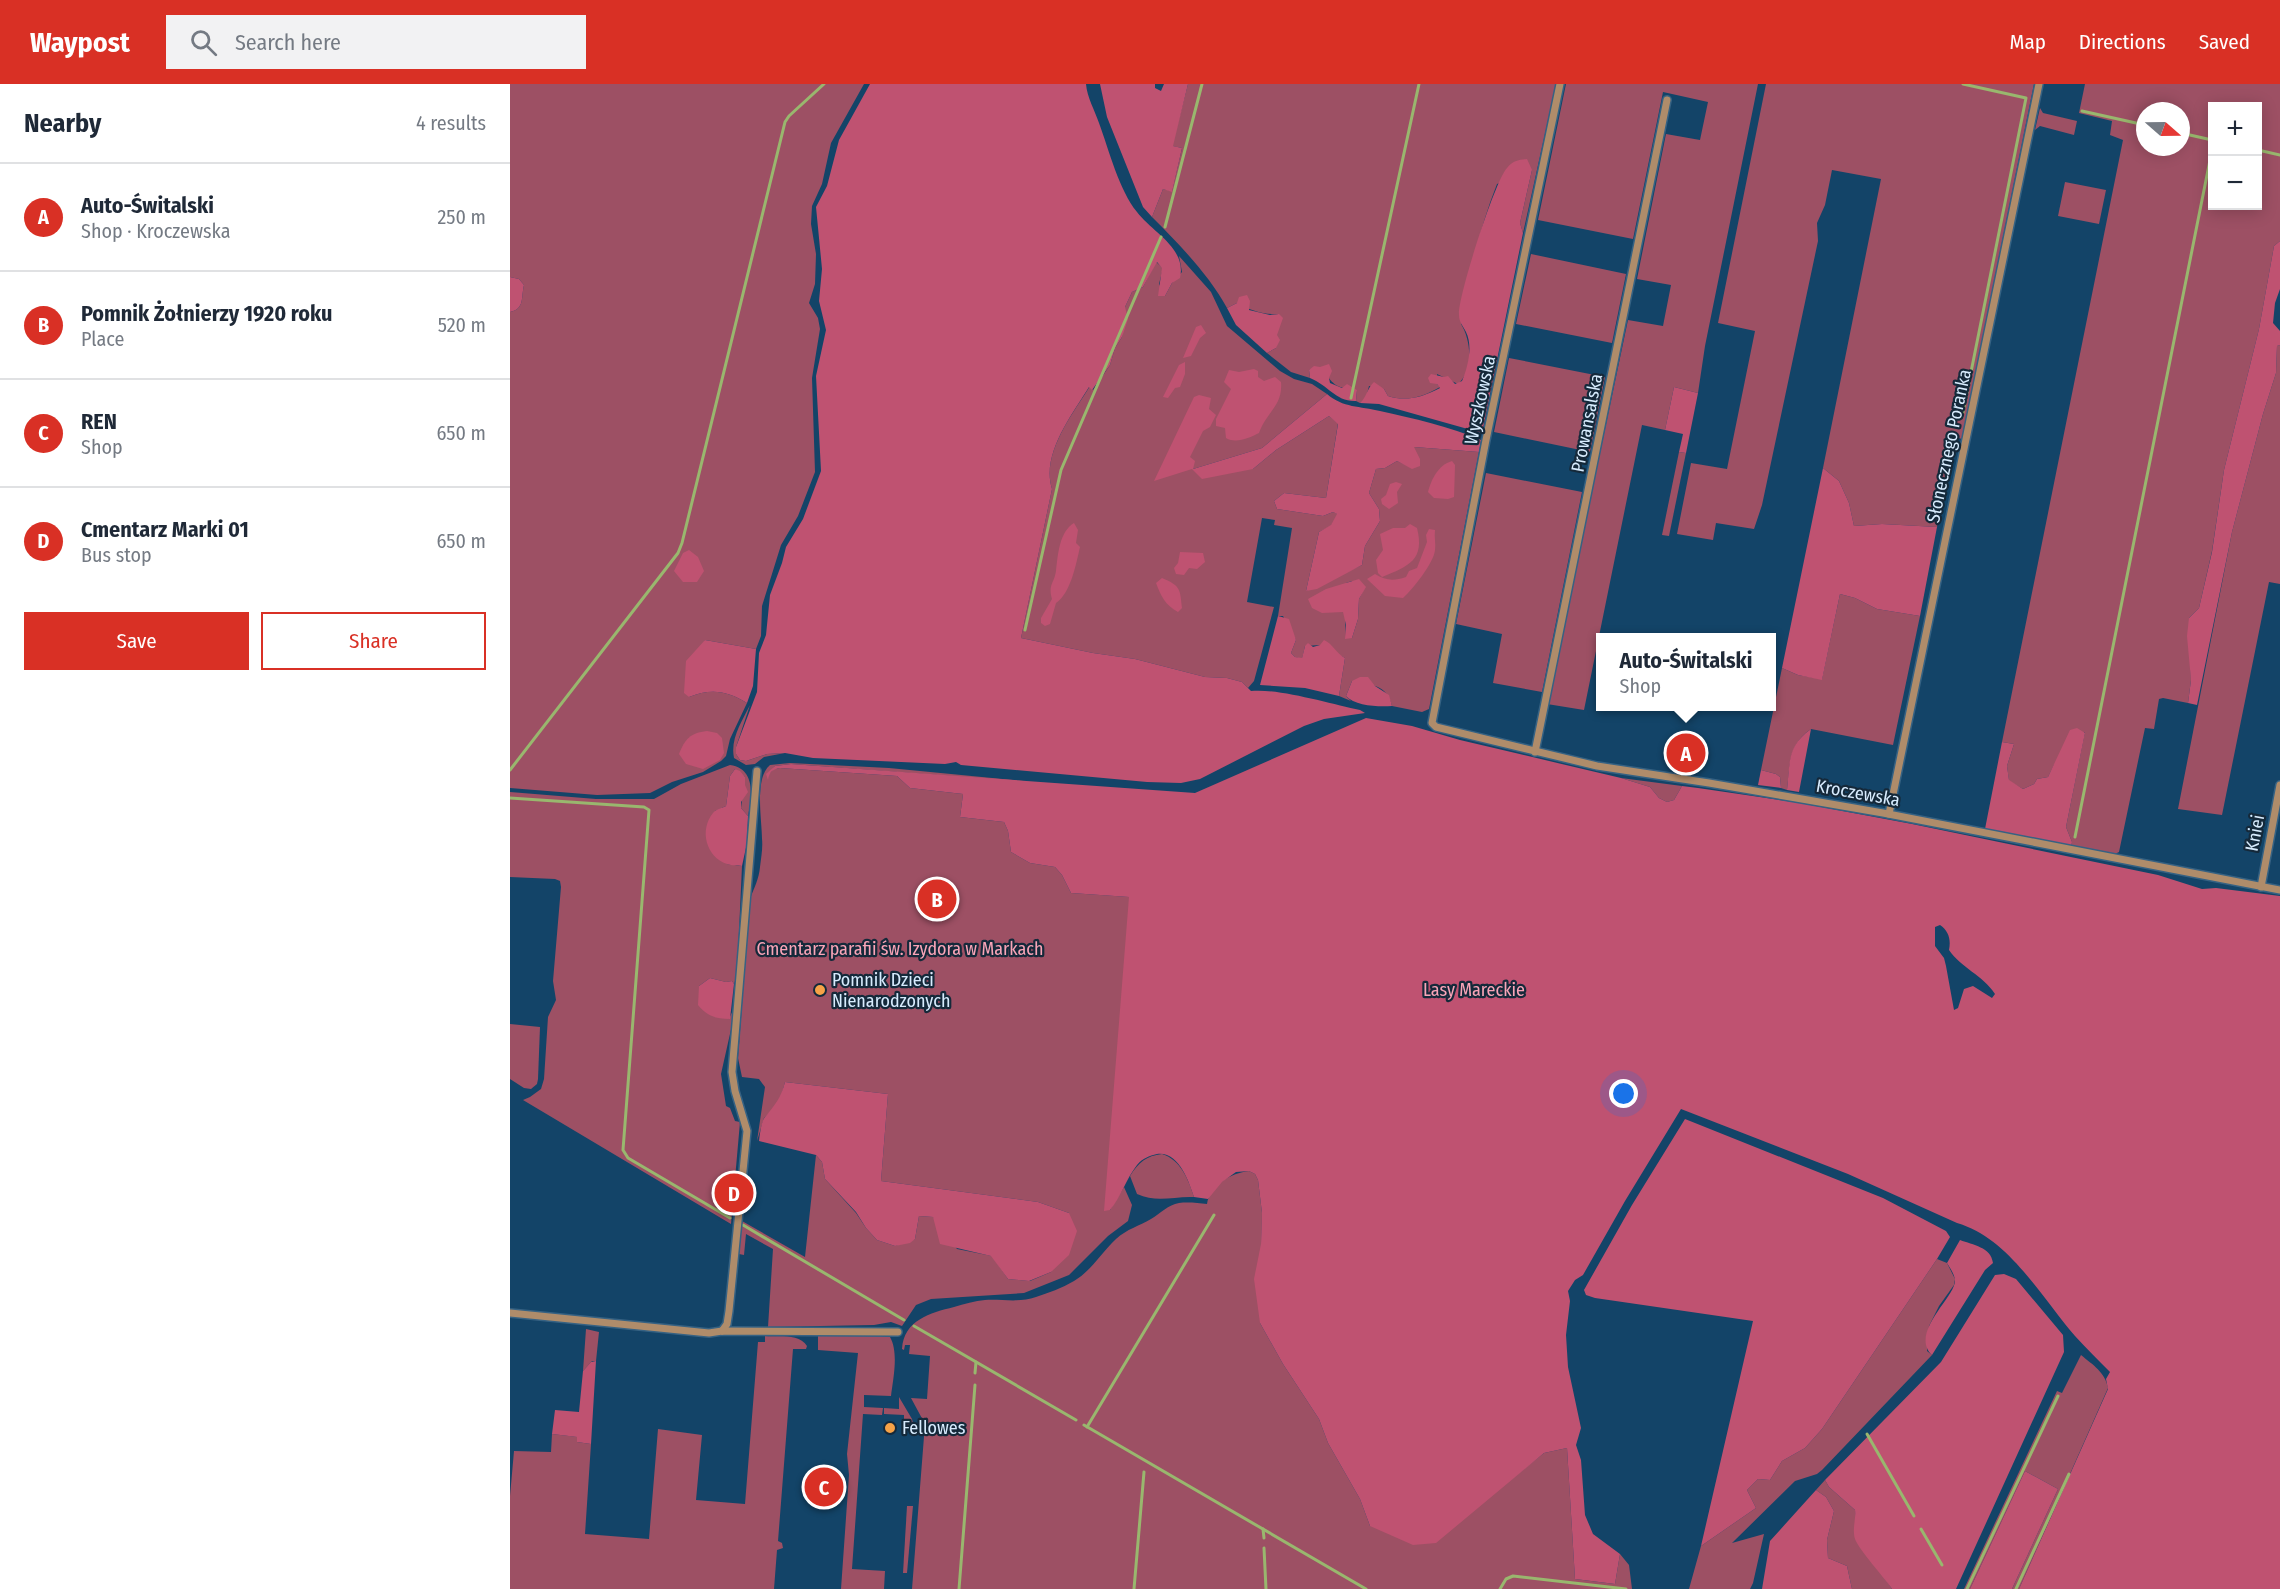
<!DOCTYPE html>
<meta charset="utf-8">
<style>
:root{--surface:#fff;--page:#f2f2f3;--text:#1f2937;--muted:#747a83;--line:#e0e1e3;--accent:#d93025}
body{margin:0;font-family:"Fira Sans Condensed",sans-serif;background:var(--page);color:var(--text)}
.controls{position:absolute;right:18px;top:18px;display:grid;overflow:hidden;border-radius:0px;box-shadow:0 3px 15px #0003}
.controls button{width:54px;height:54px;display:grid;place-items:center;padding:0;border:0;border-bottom:2px solid var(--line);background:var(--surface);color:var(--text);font:30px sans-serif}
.compass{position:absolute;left:1626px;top:18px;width:54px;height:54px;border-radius:50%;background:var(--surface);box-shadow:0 3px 15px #0003;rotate:110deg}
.you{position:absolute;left:1114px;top:1010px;width:21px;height:21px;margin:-15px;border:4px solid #fff;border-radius:50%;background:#1a73e8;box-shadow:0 0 0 9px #1a73e833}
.badge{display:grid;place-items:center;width:39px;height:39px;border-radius:50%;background:var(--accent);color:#fff;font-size:20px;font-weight:700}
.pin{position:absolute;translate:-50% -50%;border:3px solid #fff;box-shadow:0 2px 6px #0006}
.popup{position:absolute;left:1086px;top:549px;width:180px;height:78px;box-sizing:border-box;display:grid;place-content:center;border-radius:0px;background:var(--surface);filter:drop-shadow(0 2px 4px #0005);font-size:20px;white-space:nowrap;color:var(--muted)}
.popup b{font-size:22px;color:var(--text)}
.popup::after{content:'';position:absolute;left:50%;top:100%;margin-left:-12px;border:12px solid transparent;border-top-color:var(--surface)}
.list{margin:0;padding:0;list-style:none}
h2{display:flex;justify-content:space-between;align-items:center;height:78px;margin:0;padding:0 24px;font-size:26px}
h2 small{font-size:20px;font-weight:400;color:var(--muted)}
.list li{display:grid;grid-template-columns:39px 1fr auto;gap:18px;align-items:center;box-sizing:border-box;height:108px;padding:0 24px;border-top:2px solid var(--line)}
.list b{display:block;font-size:22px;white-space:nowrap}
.list p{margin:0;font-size:20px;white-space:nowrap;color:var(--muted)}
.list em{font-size:20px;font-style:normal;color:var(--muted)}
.actions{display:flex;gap:12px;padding:18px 24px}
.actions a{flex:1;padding:14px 0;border:2px solid var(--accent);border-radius:0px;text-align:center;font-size:21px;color:var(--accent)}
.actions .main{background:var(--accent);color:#fff}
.icon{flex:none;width:33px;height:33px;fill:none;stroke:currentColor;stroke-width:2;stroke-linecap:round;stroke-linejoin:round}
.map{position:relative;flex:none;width:1770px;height:1505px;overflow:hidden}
header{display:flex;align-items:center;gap:36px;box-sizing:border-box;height:84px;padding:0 30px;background:var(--accent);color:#fff}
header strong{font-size:28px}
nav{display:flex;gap:33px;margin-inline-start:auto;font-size:21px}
.search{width:420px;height:54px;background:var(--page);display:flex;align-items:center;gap:15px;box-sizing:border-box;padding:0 21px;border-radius:0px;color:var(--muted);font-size:22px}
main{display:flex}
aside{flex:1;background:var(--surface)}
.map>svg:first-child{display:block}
.green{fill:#9d5064;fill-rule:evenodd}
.forest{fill:#bf5271;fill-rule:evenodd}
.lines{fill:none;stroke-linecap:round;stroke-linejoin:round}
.stream{stroke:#99b76e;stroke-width:3}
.minor-casing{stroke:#366283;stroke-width:10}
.minor{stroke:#af8c6a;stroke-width:7}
.poi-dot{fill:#f6a247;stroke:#15293a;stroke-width:2}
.labels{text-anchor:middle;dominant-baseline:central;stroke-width:4.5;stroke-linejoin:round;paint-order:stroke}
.street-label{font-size:18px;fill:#d8ecfe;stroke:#15293a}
.park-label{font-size:18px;fill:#faa5b8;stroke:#15293a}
.poi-label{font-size:18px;fill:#d8ecfe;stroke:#15293a;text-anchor:start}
</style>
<header>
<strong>Waypost</strong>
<div class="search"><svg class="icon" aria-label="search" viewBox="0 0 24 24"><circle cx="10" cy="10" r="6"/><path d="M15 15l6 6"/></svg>Search here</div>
<nav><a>Map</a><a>Directions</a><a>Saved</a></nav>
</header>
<main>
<aside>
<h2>Nearby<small>4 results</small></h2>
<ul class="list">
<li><span class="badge">A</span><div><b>Auto-Świtalski</b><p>Shop · Kroczewska</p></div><em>250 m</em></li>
<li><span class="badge">B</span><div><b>Pomnik Żołnierzy 1920 roku</b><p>Place</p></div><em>520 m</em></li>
<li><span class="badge">C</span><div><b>REN</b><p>Shop</p></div><em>650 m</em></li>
<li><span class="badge">D</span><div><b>Cmentarz Marki 01</b><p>Bus stop</p></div><em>650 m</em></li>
</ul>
<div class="actions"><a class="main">Save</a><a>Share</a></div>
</aside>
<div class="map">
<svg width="1770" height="1505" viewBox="0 0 1770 1505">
<rect width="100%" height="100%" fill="#134468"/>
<g class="green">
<path d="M0,0H354L321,59L312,100L302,122L301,140L306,170L305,200L299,219L308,234L310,245L302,294L305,388L288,432L271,461L252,522L251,552L246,565L195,556L179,613C201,604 218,607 237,619L220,655L216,672L211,677L193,688L162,698L140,709L87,711L0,704V228C15,225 11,213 14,201L9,195L0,193Z"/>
<path d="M678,0H1046L1013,149L1010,139L1022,86L987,100C969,145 959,192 951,240C961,256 964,286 948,300L927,290V300L930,303C913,313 897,318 878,312L874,305L859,302L856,314L850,319L846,317L847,306C822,303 825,301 810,283L799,286L800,294L781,288L757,269L766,264L768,230C754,231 739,226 727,219L717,224C699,191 669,160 642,133L653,105L662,107L672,64L662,62Z"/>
<path d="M1056,0H1248L1195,262L1188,309L1164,303L1155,346L1132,341L1074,626L1037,620L1118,236L1153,242L1161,201L1127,195L1156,50L1190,56L1198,18L1153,8L1123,155L1028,136Z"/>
<path d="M1256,0H1524L1452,355L1445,353L1427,443L1372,440L1344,442L1339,419L1329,397L1313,384L1371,95L1322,86L1315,121L1307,139L1308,157L1252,421L1244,445L1206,439L1203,456L1167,450L1181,379L1217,385L1245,247L1208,239Z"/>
<path d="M1575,0H1770V157L1764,162L1749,245L1714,386L1702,467L1689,524L1679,534L1681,596L1678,619L1653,614L1649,615L1644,645L1635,644L1609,768L1605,770L1561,764L1562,758L1556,743L1575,648L1544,681L1538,693L1527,695L1524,700L1513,705L1499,697L1497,682L1504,660L1492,658L1613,56L1600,51L1602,37L1569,29ZM1702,22H1748V122H1702ZM1635,27H1671V63H1635Z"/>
<path d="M1530,24L1533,29L1567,37L1564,51L1530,42L1525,46Z"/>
<path d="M1555,98L1596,106L1589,140L1548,132Z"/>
<path d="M1021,170L1116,190L1102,259L1006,240Z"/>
<path d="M669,172L701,208L717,242L770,287L784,295L802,300L817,310L752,364L683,385H743L766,366L819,332L828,339L816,414L774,409L764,417L767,425L813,432L823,428L828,430L821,442L809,448L796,507L852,481L855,462L870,437L869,425L859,409L866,385L875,384L887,377L902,384L904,363L969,368L919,625L912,628L882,622C877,600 861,601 842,597L836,612L841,617L829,612L835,574L810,561L795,562L792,575L785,573L781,569L786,556L773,532H768L782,444L764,441L765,436L752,434L737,518L764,523L744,597L738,604L732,598L717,594L695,593L625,575L583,569L511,554L542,405C531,370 562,331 580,302L583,306L600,281L605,264L612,253L615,223L622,208L633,203L646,178L653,184L649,200L655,212L662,199L672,188ZM842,497L855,503L849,515L848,535L842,554H836C835,535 834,519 836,499Z"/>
<path d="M1770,261V500L1759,498L1712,731L1668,725L1722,448L1753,330L1766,289L1767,262Z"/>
<path d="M999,274L1095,293L1080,368L984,348Z"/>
<path d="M1169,368L1176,369L1159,452L1152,451Z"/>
<path d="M976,389L1072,408L1032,608L983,599L992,550L946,540Z"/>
<path d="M1330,510L1345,514L1367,525L1410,532L1383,661L1301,645C1278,661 1280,680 1277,706L1271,704L1270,693L1266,690L1251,686L1272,584L1288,591L1312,595Z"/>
<path d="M240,621L226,663V670L230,676L236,677L257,670L275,669L254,673L245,680L236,681L224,674C220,655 232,637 240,621Z"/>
<path d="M280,679L379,684L523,698L281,680L265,682L258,691L264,685L270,684L387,692L400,704L453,710L450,733L494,738L498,747L501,768L520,779L545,783L552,791L561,809L620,813L600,1126L614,1103L622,1121L618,1137L598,1152L559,1191L514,1209L421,1215L406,1221L392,1242L381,1238L364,1241L258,1243L263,1165L236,1150L234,1171L229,1170L232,1137L295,1173L306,1071L312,1078L315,1095L346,1129L356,1144L367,1156L385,1162L405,1155L409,1132L423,1133L447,1165L482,1172L498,1195L520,1197L541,1188L559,1129L528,1118L371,1097L378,1010L275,998L271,1013L263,1025L254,1034L247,1057L255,1003L249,995L232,993L228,974L240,815C244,804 249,795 250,783C251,774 253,764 252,755C252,736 244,694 260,681Z"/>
<path d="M220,681C246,685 242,712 238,732L231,724L235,693L225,685L220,692L216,722L205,727L217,780L232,782L227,891L224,900L222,897L216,898L200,894L189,902L219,935L223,926L222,941L211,990L216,1022L220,1024L225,1037L230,1038L221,1140L13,1016L20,1013L31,1005L34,995L38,933L46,916L43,897L51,803L50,797L45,795L0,793V708L86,715H144L171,700Z"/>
<path d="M1111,694L1172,702L1164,716L1157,718L1149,714L1140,703Z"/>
<path d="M0,940L30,943L28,995L27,1000L21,1005L14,1004L0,995Z"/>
<path d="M652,1070C671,1076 678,1095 684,1113C664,1112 647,1119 627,1110L620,1092C629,1078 636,1072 652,1070Z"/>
<path d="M739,1087L745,1090L748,1096L752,1129L750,1239L773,1280L809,1335L818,1359L850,1415L860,1442L994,1401L1034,1369L1057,1364L1065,1495L1105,1500L1110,1470L1119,1481L1122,1505H402L415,1340L401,1314L417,1315L420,1272L399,1270L400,1261H395L394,1266L392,1265C394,1236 420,1229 444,1223C454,1220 465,1217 475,1216C493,1215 509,1219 526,1213C538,1209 552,1204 564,1197C581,1187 591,1169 606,1155C617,1145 629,1142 641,1135C651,1129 658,1121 669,1119C678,1118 688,1119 697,1120C700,1101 721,1089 739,1087Z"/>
<path d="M1427,1175L1437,1179L1445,1195L1444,1201L1429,1222L1419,1242L1417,1267L1422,1271L1312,1386L1307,1390L1285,1397L1222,1459L1254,1450L1243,1499L1240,1505H1179L1191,1462L1246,1424L1237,1406L1248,1395L1260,1396L1272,1377L1295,1364L1312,1345Z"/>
<path d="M76,1245L89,1248L86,1277H82L73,1287Z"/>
<path d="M255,1252C269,1253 289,1249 297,1262L296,1265H283L268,1457L272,1459L273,1464L267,1466L264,1505H0V1412L4,1367L41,1368L42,1350L68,1353L67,1358L81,1360L75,1450L139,1455L148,1345L192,1351L186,1416L235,1420L248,1258H255Z"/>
<path d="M308,1252H371L380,1253C389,1269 383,1295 381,1312L354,1311V1323L373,1324L372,1331L353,1330L342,1485L375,1487L374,1505H331L339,1391L337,1370L348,1269L308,1266Z"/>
<path d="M1571,1271C1583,1281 1595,1288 1598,1304L1509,1505H1502L1548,1405L1515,1387L1460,1505H1454L1547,1307L1552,1309Z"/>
<path d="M389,1313L402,1335L404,1344L394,1342V1331L374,1330V1324L389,1325Z"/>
<path d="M1315,1396L1319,1403L1345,1426L1346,1438L1344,1446L1382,1505H1342L1337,1482L1318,1474L1317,1456L1324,1427L1316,1413L1306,1406Z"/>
<path d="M397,1422H403L397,1489H393Z"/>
</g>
<g class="forest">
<path d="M360,0H576C577,13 585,27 589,39C599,66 609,106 627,128C642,148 677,164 670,194L662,199L655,212H648L652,184L647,178L633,203L622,208L615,223L618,235L612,253L605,264L600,281L582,306L579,303C562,331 531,370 542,405L511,554L583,569L625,575L695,593L717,594L732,598L741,607C768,604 821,620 850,626L855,629L814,635L794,642L690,695L671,699L637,698L451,681L446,678L435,680L303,674L275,669L257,670L236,677L230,676L226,670V663L247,608L249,569L256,551L260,511L272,479L276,463L293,435L311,387L306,292L316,246L309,217L312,185L306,123L317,102L329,56Z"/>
<path d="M590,0H645V4L651,7L654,0H678L663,62L672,64L662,108L653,105L642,133L633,123L597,33Z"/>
<path d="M1017,75L1022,86L1010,139L1013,149L972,349L869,320L850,319C857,313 857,304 864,298L874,305L878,312C896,318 913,313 930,304L927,300L920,299L918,294L921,290L934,293L938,292L945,300L952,297C958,283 963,262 956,248C953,242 949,238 949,231C947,215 985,96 997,84C1003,77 1008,76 1017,75Z"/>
<path d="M1770,157V205L1765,219L1763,239L1770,247V261L1767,262L1766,289L1753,330L1722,448L1687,621L1678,619L1681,596L1677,552L1679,534L1689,524L1702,468L1714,386L1749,245L1764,162Z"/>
<path d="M0,193L9,195L14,201C11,213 15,225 0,228Z"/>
<path d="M737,211L740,217L739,226L760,231L769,230L773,234L767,251L770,256L766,264L757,269L726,241L717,224L727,219L729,213Z"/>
<path d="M691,241L696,249L690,254L681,272L673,274L686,243Z"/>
<path d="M675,278V290L670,303L665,304L658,314L653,313L669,281Z"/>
<path d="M819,280L822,287L819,294L820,299L832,304L837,300L847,306L846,317C826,318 818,301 800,294L799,286L804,282L810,283Z"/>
<path d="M744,285L748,287V293L754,297L765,293L771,298C773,322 757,327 749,349C739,354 726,360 716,354L715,344L706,342V335L721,305L714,298L719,286L729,288Z"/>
<path d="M1164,303L1188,309L1176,369L1169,368L1173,350L1155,346Z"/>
<path d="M817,310C833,324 850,322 870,327C902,334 941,343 971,356L969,368L904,363L910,375V382L902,385L887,377L875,384L866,385L859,409L869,425L870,437L855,462L852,481L807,505L796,507L809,448L821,441L827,430L823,428L813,432L767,425L764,417L774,409L816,414L828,340L819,332L766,366L743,385L692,395L682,385L644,397L684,313L689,311L701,314L699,325L706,331L700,343L693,347L680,373L685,377L683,385L752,364Z"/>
<path d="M942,377L945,381L944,413L938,415L924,414L918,408C921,396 928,381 942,377Z"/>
<path d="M1313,384L1329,397L1339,419L1344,442L1372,440L1427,443L1410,532L1367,525L1345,514L1330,510L1312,596L1288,591L1272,584Z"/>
<path d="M886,398L892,400L887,408L888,419L879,425L872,420L871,415L876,411L880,400Z"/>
<path d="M564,439L568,446L566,459L570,463C566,480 561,509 546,519L540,540L535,542L531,539V534L542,515C538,500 544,500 546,487C548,471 549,448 564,439Z"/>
<path d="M900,440L907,444C915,476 899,482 872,493L868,489L866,476L873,466L870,450L883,444H895Z"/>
<path d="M919,445L925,446C924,453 926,460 925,466C924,479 902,506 893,514L875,512L857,495L865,490C876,497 884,497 896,493L899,487L907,484L917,458L916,451Z"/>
<path d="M179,466L188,473L194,487L187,498H173L164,487L173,469Z"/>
<path d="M670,468L693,469L695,478L687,485L679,484L674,491L666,490L664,484L668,479Z"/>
<path d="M652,494C671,502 670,505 672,524L668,528C655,521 651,512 646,499Z"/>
<path d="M849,495L856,503L849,515L848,535L842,554L835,555L836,541L833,528L812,529L802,524L798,515L816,505Z"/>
<path d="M768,532L779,535L786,556L781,569L785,573L792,574L795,562L798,559L803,563L810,561L814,556C823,560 826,569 835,574L829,612L795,604L750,601Z"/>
<path d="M195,556L246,565L243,602L237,619C218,607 201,604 179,613L174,609L176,577Z"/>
<path d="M850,593H858L865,602L879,611L882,622C868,623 845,622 836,612L842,597Z"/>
<path d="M856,634L902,642L950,656L1111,694L1140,703L1149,714L1157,718L1164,716L1172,702L1188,704L1290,719L1402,740L1648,791L1692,805L1706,804L1770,812V1505H1509L1598,1305L1596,1295L1600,1288C1588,1276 1576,1264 1565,1252C1531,1213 1499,1154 1447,1139L1338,1090L1171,1025L1115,1117L1073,1191L1065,1196L1058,1207L1060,1217L1056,1251L1058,1283L1071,1344L1066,1361L1071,1376L1075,1431L1083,1450L1110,1470L1105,1500L1065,1495L1057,1364L1034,1369L926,1459L903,1461L860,1442L850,1415L818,1359L809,1335L773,1280L750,1239L744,1195L751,1160L752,1129L748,1096L745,1090L739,1087L726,1088L712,1098L698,1115L684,1113C679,1098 669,1067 647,1070C639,1072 633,1074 627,1081C616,1095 611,1113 600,1126L594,1127L619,813L561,809L552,791L545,783L520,779L501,768L498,747L494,738L450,733L453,710L400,704L387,692L270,684C263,685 259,688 258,696L256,690L265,682L281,680L685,709ZM1430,841C1439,847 1441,856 1439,866C1451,884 1473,891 1485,910L1482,914L1463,902L1454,905L1448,924L1444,926L1436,882L1434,874L1425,862V843Z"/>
<path d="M1567,644L1575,649L1556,743L1562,758L1561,764L1475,745L1492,658L1504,660L1497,682L1499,696L1513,705L1524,700L1527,695L1538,693L1560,646Z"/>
<path d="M1301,645L1289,708L1277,706C1280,678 1277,662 1301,645Z"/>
<path d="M197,647L207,649L212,654L214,669L210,676L193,685L176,680L169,670C175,655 180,649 197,647Z"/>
<path d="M225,685L230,687L235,693V701L238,708L231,718V724L238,732L237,759L232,782C228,781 222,782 217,780C196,773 189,746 203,729C206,725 212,724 216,722L220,692Z"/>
<path d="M1251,686L1266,690L1270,693L1271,704L1248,701Z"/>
<path d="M200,894L216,898L222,897L224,900L220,935C206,935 197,932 188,921L189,902Z"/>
<path d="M275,998L378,1010L371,1097L528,1118L559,1129L567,1147L559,1171L541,1188L519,1197L498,1195L481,1172L430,1160L423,1133L409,1132L405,1155L400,1159L385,1162L367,1156L356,1144L346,1128L315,1095L312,1078L306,1071L249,1057C250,1050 251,1038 255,1033C265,1021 271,1014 275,998Z"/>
<path d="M1175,1035L1373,1114L1436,1147L1440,1153L1427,1175L1312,1345L1295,1364L1272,1377L1260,1396L1248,1395L1237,1406L1246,1424L1191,1462L1243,1237L1085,1214L1076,1211L1074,1206L1122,1121Z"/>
<path d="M1450,1156C1463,1161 1481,1163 1483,1179L1475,1186L1422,1271C1399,1249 1445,1213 1445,1197C1445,1191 1440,1184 1437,1179Z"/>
<path d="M1494,1190L1506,1195L1553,1251L1554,1268L1446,1505H1382C1374,1493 1349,1466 1345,1455C1342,1445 1346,1436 1345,1426L1319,1403L1315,1396L1431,1278L1485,1191Z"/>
<path d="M86,1277L81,1360L67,1358V1353L42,1350L45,1326L69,1328L73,1287L81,1278Z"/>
<path d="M1515,1387L1548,1405L1502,1505H1460Z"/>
<path d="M1306,1406L1316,1413L1324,1427L1317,1456L1318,1474L1337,1482L1342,1505H1252L1260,1457Z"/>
</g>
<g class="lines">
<g class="stream">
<path d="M1572,27L1635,41"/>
<path d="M1671,49L1702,56"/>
<path d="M1748,66L1770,71"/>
<path d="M655,143L692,0"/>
<path d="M841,314L909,0"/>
<path d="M1452,333L1516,14L1453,0"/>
<path d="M515,546L551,386L651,153"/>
<path d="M0,686L168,469L172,459L275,38L279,32L314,0"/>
<path d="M0,714L134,723L139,726L113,1066L118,1074L220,1134"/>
<path d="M1565,753L1702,66"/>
<path d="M233,1141L394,1236"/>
<path d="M404,1242L566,1336"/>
<path d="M465,1289L466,1278"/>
<path d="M574,1341L856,1505"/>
<path d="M577,1343L704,1131"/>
<path d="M1357,1350L1404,1432"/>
<path d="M753,1445L754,1454"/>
<path d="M1411,1445L1432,1481"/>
<path d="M754,1464L756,1505"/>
<path d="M449,1505L465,1301"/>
<path d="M624,1505L634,1388"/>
<path d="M990,1505L996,1495L1003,1492L1116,1505"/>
<path d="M1457,1505L1548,1312"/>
<path d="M1506,1505L1559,1390"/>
</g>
<defs>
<g id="minor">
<path d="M1050,0L976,356L922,639L926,643L1087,682L1199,699L1373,729L1770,806"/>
<path d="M1025,668L1157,16"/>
<path d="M1379,730L1529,0"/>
<path d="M1751,803L1770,701"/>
<path d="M0,1229L199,1249L212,1247L388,1248"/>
<path d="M212,1247L217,1240L219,1227L237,1047L225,1007L222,988L247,687"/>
</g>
</defs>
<use href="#minor" class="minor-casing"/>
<use href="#minor" class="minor"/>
</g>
<g class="poi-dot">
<circle cx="310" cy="906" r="6"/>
<circle cx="380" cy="1344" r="6"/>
</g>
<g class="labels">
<g class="street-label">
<text transform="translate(970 316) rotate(-78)">Wyszkowska</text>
<text transform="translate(1077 339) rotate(-79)">Prowansalska</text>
<text transform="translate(1439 362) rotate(-78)">Słonecznego Poranka</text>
<text transform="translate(1348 709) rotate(10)">Kroczewska</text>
<text transform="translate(1745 749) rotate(-79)">Kniei</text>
</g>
<g class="park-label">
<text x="390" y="865">Cmentarz parafii św. Izydora w Markach</text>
<text x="964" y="906">Lasy Mareckie</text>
</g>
<g class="poi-label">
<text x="322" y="896">Pomnik Dzieci<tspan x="322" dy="21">Nienarodzonych</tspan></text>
<text x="392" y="1344">Fellowes</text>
</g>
</g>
</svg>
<div class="controls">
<button>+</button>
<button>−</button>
</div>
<svg class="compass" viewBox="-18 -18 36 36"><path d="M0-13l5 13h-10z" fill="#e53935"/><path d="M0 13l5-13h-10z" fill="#747a83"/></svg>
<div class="you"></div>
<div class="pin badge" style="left:1176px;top:669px">A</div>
<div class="popup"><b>Auto-Świtalski</b>Shop</div>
<div class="pin badge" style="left:427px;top:815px">B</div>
<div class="pin badge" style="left:314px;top:1403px">C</div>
<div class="pin badge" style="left:224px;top:1109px">D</div>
</div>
</main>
